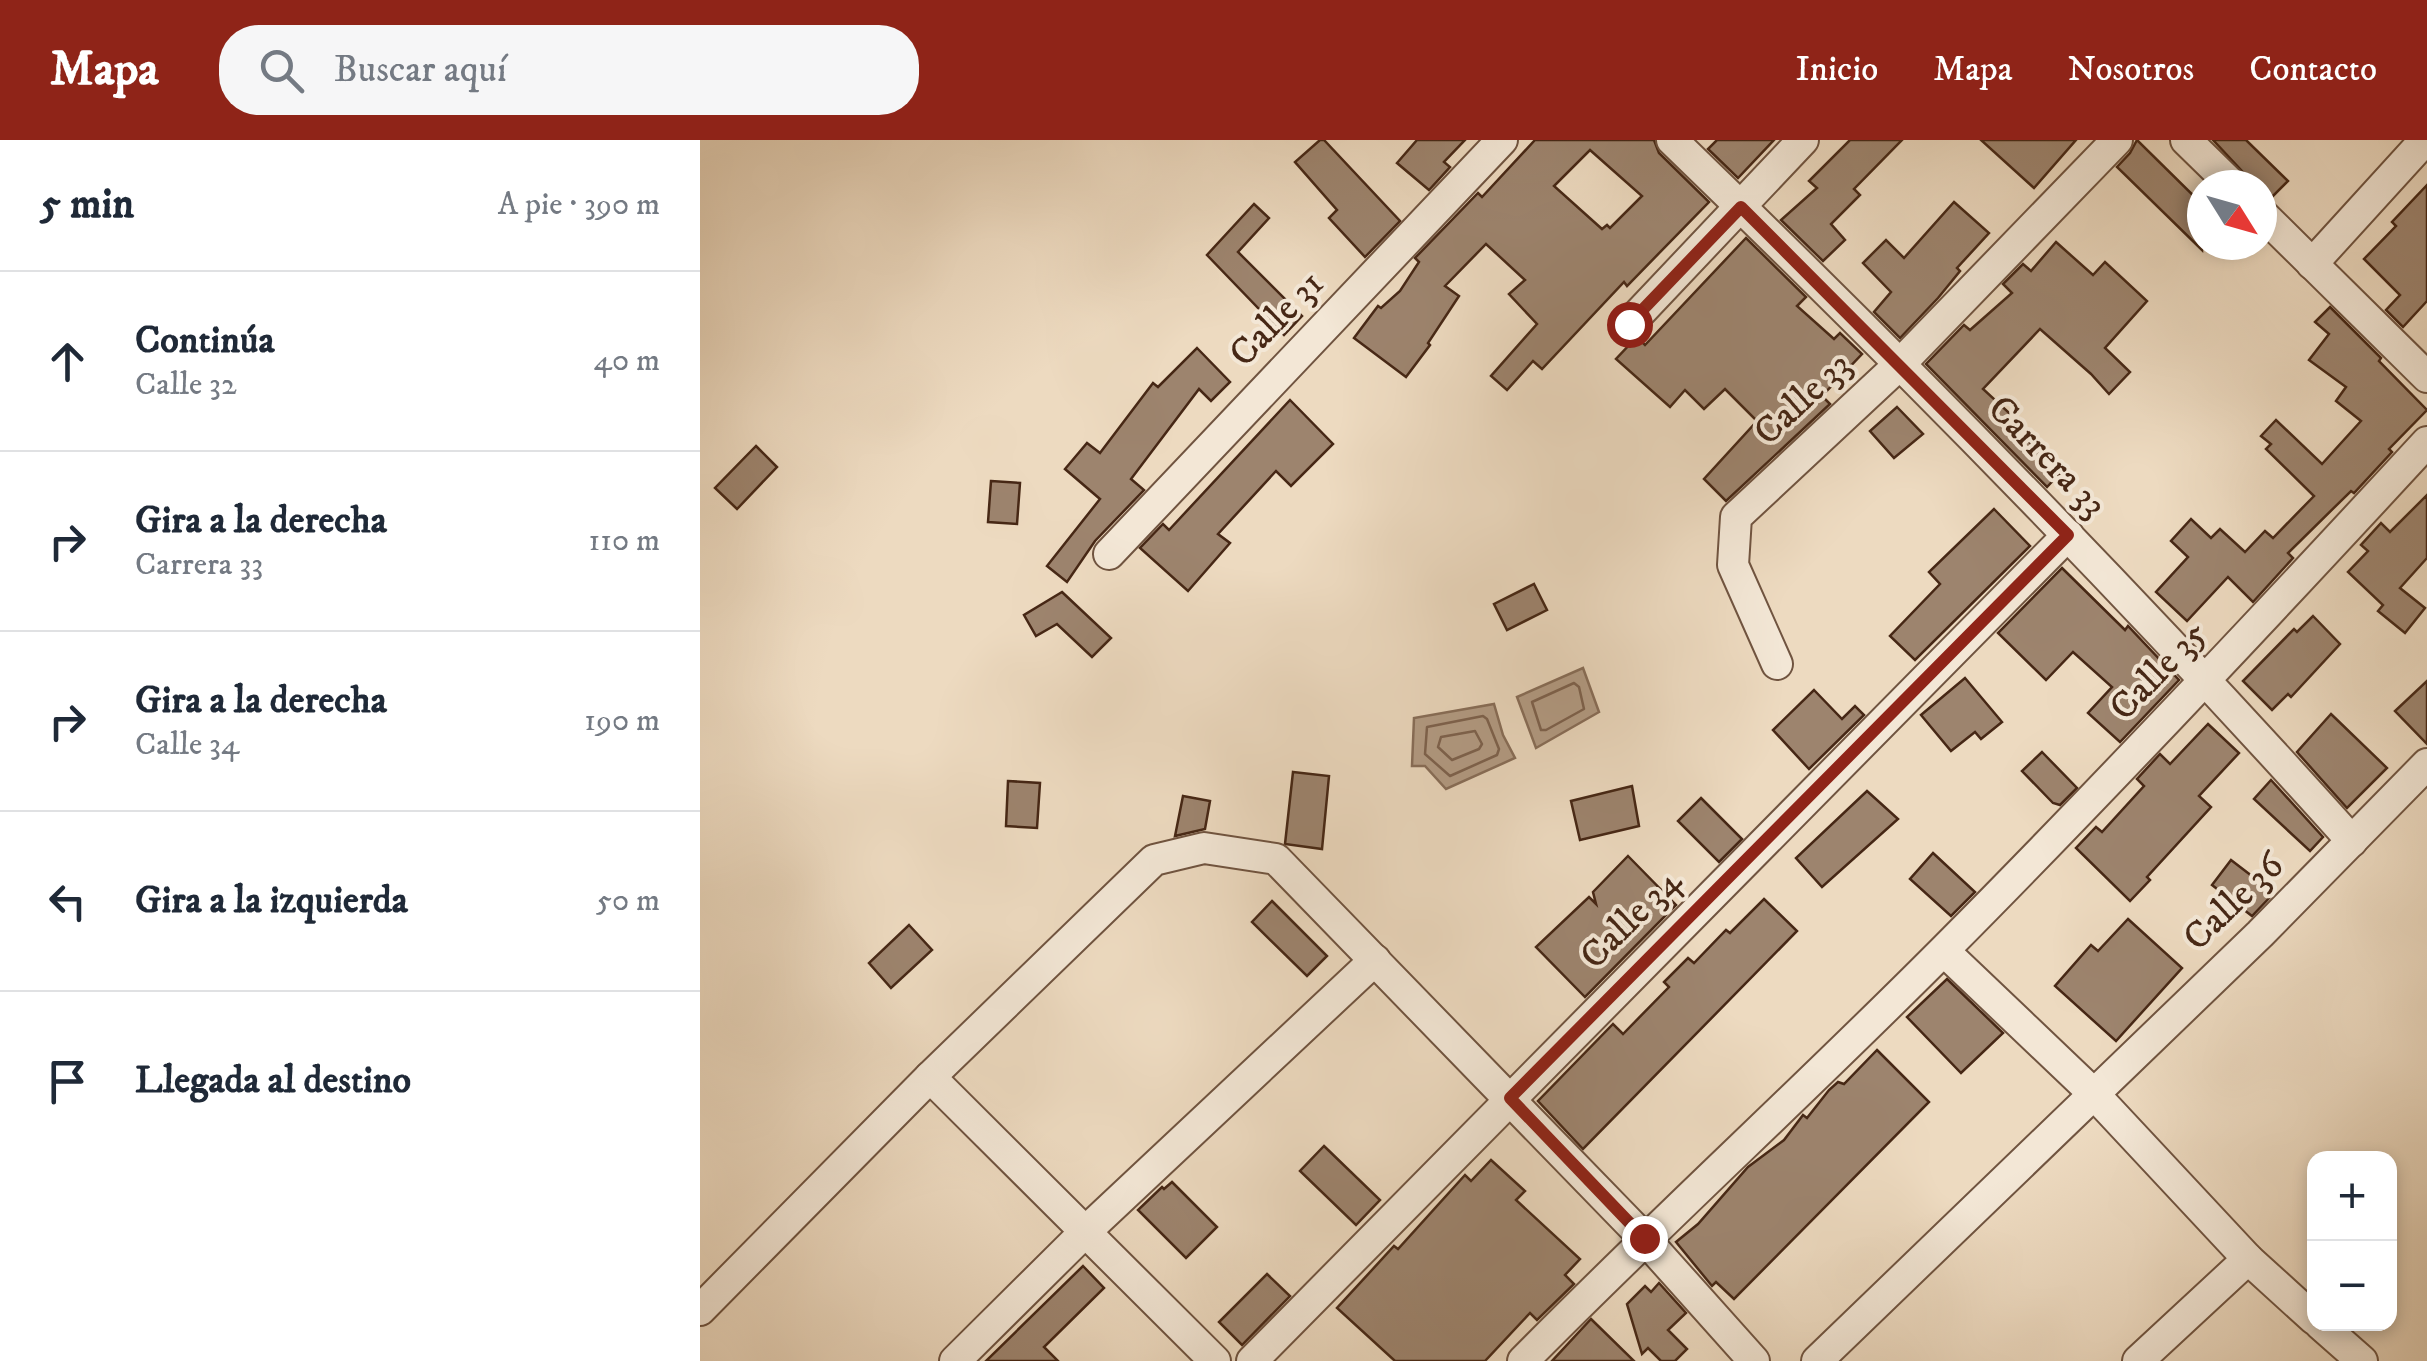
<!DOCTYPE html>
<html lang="es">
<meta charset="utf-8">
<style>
:root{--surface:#fff;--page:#f6f6f7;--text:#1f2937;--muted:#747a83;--line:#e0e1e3;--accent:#8f2418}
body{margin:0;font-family:"IM FELL DW Pica",serif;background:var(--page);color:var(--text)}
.controls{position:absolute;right:30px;bottom:30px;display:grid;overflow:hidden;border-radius:20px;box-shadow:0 5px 15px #0003}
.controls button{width:90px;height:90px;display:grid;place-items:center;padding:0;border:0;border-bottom:2px solid var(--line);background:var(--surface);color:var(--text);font:50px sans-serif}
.compass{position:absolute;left:1487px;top:30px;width:90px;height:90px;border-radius:50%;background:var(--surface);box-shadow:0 5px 15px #0003;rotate:127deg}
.stop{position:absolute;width:30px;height:30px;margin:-22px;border:8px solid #8f2418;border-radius:50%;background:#fff}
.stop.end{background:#8f2418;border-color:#fff;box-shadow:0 2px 10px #0008}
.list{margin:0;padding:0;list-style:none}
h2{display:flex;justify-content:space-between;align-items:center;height:130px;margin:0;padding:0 40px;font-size:42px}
h2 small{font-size:32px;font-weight:400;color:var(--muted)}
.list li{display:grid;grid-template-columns:65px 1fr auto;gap:30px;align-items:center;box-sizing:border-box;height:180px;padding:0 40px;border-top:2px solid var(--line)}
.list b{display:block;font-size:38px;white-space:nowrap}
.list p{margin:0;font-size:32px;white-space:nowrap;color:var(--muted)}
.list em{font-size:32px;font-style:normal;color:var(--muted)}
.icon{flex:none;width:55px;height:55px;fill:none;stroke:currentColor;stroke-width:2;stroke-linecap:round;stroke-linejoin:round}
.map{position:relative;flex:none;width:1727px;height:1221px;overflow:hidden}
header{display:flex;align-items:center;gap:60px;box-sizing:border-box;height:140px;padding:0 50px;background:var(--accent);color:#fff}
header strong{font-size:48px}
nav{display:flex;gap:55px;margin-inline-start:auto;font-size:35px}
.search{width:700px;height:90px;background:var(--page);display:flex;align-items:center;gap:25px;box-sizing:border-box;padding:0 35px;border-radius:40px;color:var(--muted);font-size:38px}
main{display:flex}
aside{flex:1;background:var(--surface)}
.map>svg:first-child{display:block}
.water{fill:#b49d86;stroke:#886e59;stroke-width:2.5}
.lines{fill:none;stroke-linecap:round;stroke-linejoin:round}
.shore{stroke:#7d624e;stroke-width:2.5}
.building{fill:#9d846e;stroke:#462715;stroke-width:2.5;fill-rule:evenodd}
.street-casing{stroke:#705440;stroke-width:34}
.street{stroke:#f3e7d6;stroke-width:30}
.route{stroke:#8f2418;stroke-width:12}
.labels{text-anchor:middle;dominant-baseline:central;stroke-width:8;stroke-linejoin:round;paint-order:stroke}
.street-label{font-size:38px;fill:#462715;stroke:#f3e7d6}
</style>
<header>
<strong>Mapa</strong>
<div class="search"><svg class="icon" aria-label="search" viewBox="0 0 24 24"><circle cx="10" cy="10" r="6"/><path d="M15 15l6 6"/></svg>Buscar aquí</div>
<nav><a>Inicio</a><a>Mapa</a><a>Nosotros</a><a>Contacto</a></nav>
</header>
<main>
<aside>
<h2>5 min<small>A pie · 390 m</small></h2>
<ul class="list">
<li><svg class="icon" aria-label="ahead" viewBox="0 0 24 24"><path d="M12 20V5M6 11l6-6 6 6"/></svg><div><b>Continúa</b><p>Calle 32</p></div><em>40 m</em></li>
<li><svg class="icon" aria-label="right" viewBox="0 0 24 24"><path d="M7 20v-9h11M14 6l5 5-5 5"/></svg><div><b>Gira a la derecha</b><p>Carrera 33</p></div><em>110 m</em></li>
<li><svg class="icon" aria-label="right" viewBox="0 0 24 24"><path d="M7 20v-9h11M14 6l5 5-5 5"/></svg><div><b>Gira a la derecha</b><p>Calle 34</p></div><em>190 m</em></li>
<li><svg class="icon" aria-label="left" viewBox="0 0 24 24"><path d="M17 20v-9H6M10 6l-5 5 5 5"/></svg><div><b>Gira a la izquierda</b></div><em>50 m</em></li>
<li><svg class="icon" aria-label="arrive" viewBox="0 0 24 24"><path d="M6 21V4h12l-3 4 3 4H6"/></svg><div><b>Llegada al destino</b></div></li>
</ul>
</aside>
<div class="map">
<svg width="1727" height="1221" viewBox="0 0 1727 1221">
<rect width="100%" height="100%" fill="#eddac0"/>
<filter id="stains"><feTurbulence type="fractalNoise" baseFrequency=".002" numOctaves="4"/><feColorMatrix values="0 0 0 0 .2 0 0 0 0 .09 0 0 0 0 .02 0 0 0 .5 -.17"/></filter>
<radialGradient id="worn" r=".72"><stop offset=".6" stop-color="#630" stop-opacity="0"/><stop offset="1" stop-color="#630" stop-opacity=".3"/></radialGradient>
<g class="water">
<path d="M883,528L899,572L836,608L817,557Z"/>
<path d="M794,564L803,595L815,618L746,649L725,626H712L714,578Z"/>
</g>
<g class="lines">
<g class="shore">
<path d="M874,543L879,547L884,569L846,590H841L832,562Z"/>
<path d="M783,576L787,579L799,609L797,615L750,636L725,614L727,587Z"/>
<path d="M775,591L782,604L779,609L752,620L738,607L741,597Z"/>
</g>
</g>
<g class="building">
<path d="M620,0H624L700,81L665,117L629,78L637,70L595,22Z"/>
<path d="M717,0H765L744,22L750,27L729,50L697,23Z"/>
<path d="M835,0H954L959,13L1009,62L927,146L924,142L842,229L833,221L807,250L791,236L837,184L809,154L825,140L786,104L745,146L759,156L728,203L730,205L706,237L654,198L678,166L681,168L700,151L719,122L715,118L778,53L782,57ZM890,10L942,56L910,88L907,85L902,89L854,46Z"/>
<path d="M1017,0H1074L1038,38L1008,9Z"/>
<path d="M1150,0H1202L1154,49L1160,55L1131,84L1145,100L1123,121L1081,80L1117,48L1109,41Z"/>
<path d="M1281,0H1376L1334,48Z"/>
<path d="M1437,0L1502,64V110L1417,27L1430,13Z"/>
<path d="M1513,0H1546L1588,41L1571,58L1566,56L1562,45H1555Z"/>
<path d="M1727,45V161L1703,187L1686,170L1700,155L1664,119L1696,86L1692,82Z"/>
<path d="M1254,62L1289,93L1257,128L1260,131L1238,158L1200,198L1174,172L1191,152L1163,123L1186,100L1204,118Z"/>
<path d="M554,64L569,78L538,112L602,176L584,195L507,115Z"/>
<path d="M1046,98L1106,157L1097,166L1134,199L1140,193L1162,214L1122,256L1130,264L1026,361L1004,339L1057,281L1025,249L1004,269L985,250L970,267L916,219L932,202L939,199L945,205Z"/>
<path d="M1356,102L1393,135L1405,122L1447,161L1405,208L1430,232L1409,254L1391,234L1340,189L1283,249L1332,294L1327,300L1362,331L1347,347L1226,224L1264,185L1270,190L1312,153L1303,144L1323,124L1331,131Z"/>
<path d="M1630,167L1681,218L1679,221L1727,270L1689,309L1692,312L1654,353L1651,351L1588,413L1593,418L1553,462L1528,437L1487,481L1456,452L1488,417L1471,401L1491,379L1511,398L1520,389L1545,412L1565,391L1573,398L1614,356L1566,309L1571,304L1561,296L1576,280L1622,324L1661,281L1636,261L1646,247L1609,220L1629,194L1615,182Z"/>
<path d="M497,208L530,242L511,261L499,249L431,339L444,350L395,401L367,442L347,426L400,359L365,329L387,303L400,313L453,243L458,247Z"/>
<path d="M590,260L633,304L591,346L576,331L518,394L530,403L488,451L440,408L463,384L469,390Z"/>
<path d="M1197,267L1223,294L1194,318L1170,291Z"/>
<path d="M56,306L77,327L37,369L15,348Z"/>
<path d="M291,341L320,343L317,384L288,382Z"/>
<path d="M1727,355V418L1700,448L1725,468L1705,493L1678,471L1683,465L1648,432L1668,411L1661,405L1681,383L1690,392Z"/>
<path d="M1294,369L1330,406L1215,520L1190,496L1240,444L1229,432Z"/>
<path d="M1362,428L1425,490L1428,486L1479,540L1420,602L1388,573L1412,547L1373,512L1346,540L1298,493Z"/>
<path d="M834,444L847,470L807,490L794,464Z"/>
<path d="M362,452L411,498L392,517L357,484L336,496L324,475Z"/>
<path d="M1613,476L1640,504L1591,557L1588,554L1572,570L1543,541L1594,489L1597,492Z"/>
<path d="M1265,538L1302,582L1281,599L1275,592L1251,611L1221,575Z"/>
<path d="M1727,541V604L1695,571Z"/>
<path d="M1114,550L1142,579L1155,566L1164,575L1109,629L1073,590Z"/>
<path d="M1631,574L1687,628L1647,668L1597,612Z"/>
<path d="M1508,584L1539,613L1499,656L1511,667L1447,737L1450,740L1430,761L1376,708L1396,687L1402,692L1444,646L1437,639L1460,614L1470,624Z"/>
<path d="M1342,612L1377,648L1360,665L1353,663L1322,631Z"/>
<path d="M593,632L629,636L622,709L585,704Z"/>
<path d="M1571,640L1623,697L1610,711L1554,659Z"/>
<path d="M308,641L340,643L337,688L306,686Z"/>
<path d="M932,646L939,686L880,700L871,661Z"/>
<path d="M1167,651L1198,679L1122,747L1096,718Z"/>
<path d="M483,656L510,661L505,689L475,696Z"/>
<path d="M1001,658L1042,699L1019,722L978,681Z"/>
<path d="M1233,713L1275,752L1251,776L1210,739Z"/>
<path d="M928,716L976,765L885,857L836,807L889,757L896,764L893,752Z"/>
<path d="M1531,720L1574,753L1552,776L1512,745Z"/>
<path d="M1064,759L1097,791L883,1009L838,961L913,884L923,894L969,847L964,842L988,818L994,823L1026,790L1030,793Z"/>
<path d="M572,761L627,816L607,836L552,782Z"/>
<path d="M1428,779L1482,828L1416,901L1355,846L1391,805L1398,811Z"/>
<path d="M209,785L232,810L191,848L169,823Z"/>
<path d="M1247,839L1303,893L1261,933L1207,877Z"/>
<path d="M1177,910L1229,962L1034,1159L1016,1142L1012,1146L976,1102L998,1084L1048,1027L1084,1000L1103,975L1107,978L1129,950L1138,942L1144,944Z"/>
<path d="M624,1006L680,1060L656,1085L600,1031Z"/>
<path d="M791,1020L825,1051L816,1060L880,1119L865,1135L874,1144L837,1180L830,1173L785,1221H695L637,1168L694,1106L698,1109L765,1035L771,1041Z"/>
<path d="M472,1042L517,1087L486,1118L438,1070L462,1047L464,1049Z"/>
<path d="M383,1126L404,1148L344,1207L358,1221H286Z"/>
<path d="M567,1134L590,1156L542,1205L519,1182Z"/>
<path d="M959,1143L986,1173L968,1190L987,1209L975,1221H961L948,1208L942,1214L927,1164L945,1146L951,1152Z"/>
<path d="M891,1179L934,1221H852Z"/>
</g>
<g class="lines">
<defs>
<g id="street">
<path d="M972,0C1206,226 1435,459 1652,701"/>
<path d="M1486,0L1532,45"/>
<path d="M1562,74L1727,237"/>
<path d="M1612,124L1725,0"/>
<path d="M929,184L1103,0"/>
<path d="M409,414L802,0"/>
<path d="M1077,524L1033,425L1036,377L1200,224L1417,0"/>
<path d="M1244,811L1393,953L1548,1119L1614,1179"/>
<path d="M230,937L515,1221"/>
<path d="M0,1170L230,937L454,720L504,708L576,719L944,1098L1054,1221"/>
<path d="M1620,1184L1662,1221"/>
<path d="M255,1221L384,1093L675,820"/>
<path d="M552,1221L1368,395"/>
<path d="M823,1221C961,1081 1107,948 1246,808C1410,643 1569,473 1727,302"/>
<path d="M1117,1221L1560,794L1727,624"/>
<path d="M1438,1221L1548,1119"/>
</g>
</defs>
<use href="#street" class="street-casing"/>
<use href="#street" class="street"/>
</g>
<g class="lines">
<path class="route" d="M929,184L1041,67L1368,395L810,958L944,1098"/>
</g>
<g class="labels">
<g class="street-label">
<text transform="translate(577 179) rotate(-46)">Calle 31</text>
<text transform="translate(1103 259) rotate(-43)">Calle 33</text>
<text transform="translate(1347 317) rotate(46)">Carrera 33</text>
<text transform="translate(1459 531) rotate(-46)">Calle 35</text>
<text transform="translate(1534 762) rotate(-44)">Calle 36</text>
<text transform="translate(931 779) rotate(-45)">Calle 34</text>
</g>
</g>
<rect width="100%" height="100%" filter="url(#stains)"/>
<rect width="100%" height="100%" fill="url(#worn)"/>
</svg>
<div class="controls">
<button>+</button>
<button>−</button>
</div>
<svg class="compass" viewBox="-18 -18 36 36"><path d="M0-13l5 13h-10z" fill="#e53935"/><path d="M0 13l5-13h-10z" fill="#747a83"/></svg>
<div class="stop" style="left:929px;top:184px"></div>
<div class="stop end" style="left:944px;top:1098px"></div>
</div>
</main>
